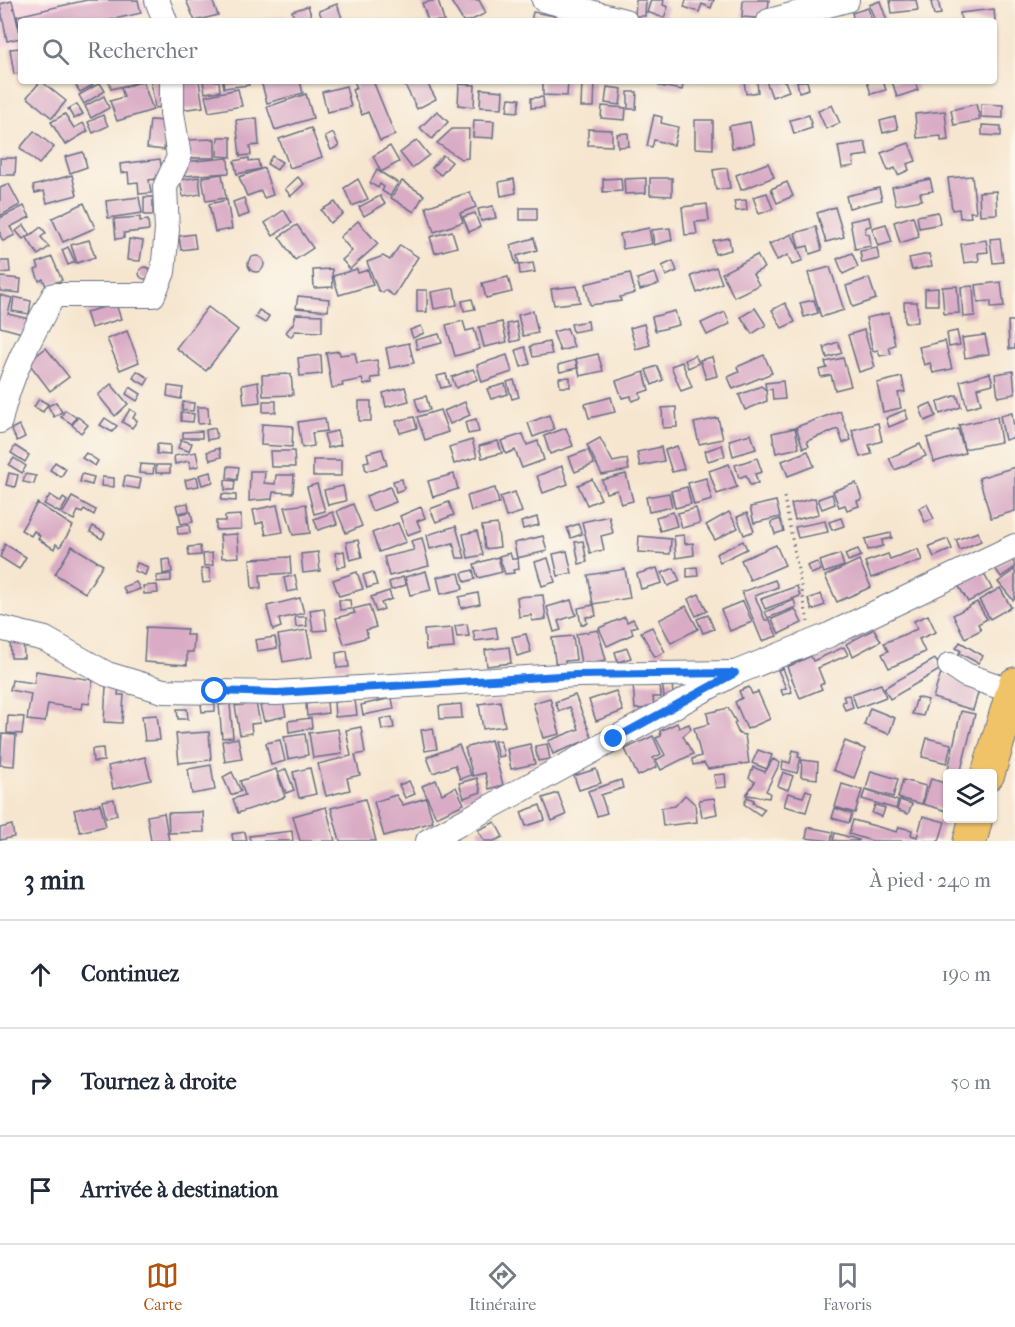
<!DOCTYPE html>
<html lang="fr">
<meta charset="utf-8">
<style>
:root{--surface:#fff;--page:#f6f6f7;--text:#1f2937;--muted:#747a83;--line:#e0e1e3;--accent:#b45309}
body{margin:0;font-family:"IM FELL French Canon",serif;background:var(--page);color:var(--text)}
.controls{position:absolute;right:18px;bottom:18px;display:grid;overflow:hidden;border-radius:6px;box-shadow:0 2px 4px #0004}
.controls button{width:54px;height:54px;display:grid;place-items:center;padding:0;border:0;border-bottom:2px solid var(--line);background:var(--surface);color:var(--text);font:30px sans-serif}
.stop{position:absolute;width:18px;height:18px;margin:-14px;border:4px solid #1a73e8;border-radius:50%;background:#fff}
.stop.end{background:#1a73e8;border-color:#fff;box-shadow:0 2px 6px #0008}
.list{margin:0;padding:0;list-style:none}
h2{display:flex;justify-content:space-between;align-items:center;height:78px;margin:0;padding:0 24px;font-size:26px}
h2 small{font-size:20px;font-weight:400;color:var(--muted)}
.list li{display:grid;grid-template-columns:39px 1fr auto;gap:18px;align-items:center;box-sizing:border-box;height:108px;padding:0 24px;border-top:2px solid var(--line)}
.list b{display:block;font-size:22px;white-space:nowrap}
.list em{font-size:20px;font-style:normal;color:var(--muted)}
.icon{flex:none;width:33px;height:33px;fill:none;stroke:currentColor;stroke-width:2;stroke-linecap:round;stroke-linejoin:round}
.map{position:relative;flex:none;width:1015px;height:841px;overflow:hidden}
.search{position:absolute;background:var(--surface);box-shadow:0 2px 4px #0004;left:18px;right:18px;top:18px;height:66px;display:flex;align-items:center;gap:15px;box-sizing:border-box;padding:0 21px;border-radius:6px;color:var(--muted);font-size:22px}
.sheet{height:402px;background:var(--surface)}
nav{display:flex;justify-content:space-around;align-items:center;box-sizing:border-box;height:84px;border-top:2px solid var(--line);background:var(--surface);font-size:16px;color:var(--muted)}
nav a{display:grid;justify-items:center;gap:3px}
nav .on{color:var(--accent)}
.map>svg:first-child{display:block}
.built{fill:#f4cfdd}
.building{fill:#d9abc5}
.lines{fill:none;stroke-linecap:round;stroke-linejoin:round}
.minor-casing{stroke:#686f86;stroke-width:26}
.highway-casing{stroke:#686f86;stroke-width:35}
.path{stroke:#686f86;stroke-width:3;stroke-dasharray:1.5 4.5;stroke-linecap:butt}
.minor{stroke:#fff;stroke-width:24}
.highway{stroke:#f1c369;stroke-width:33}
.route{stroke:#1a73e8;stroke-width:8}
</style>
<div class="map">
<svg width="1015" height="841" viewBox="0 0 1015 841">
<rect width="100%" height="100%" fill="#fbf7ec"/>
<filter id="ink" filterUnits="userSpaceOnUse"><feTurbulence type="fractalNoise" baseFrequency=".0167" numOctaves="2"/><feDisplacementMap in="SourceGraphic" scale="12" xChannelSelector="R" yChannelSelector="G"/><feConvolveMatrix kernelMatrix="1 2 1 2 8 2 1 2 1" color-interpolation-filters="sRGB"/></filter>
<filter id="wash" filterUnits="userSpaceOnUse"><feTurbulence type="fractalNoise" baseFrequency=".008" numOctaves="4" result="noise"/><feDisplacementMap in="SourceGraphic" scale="24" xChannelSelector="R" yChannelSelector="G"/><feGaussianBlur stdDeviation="1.35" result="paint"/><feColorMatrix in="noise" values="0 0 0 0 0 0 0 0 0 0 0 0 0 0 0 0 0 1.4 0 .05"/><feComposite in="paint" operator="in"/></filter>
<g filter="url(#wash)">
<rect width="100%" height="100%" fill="#f6e6cf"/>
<path class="built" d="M0,0H144L147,12L115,21H21V44L0,48Z"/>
<g id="blocks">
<g class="building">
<path d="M87,0H138L141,13L106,21H21L20,31L17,16Z"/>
<path d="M186,0H212L218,15L195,21Z"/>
<path d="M438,0L444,21H428L422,3Z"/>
<path d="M450,0H479L486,13L470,21H463Z"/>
<path d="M636,0H646L645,16H635Z"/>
<path d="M651,0H664L663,5L668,7L664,18L647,12Z"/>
<path d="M686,0H714L711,8L702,4L699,12L684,7Z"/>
<path d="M743,0H769L767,19L742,17Z"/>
<path d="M890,0H916L918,10L892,13Z"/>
<path d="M938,0L941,14L934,15L931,2Z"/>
<path d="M12,1L21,38L7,41L0,4Z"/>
<path d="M880,1L887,21H875L869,5Z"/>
<path d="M337,4L343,21H323L319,11Z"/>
<path d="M308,6L313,21H294L292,11Z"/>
<path d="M868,8L872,21H854L852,13Z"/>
<path d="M994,9L995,21H961L960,13Z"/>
<path d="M533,12L576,20V21H531Z"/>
<path d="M287,16V21H262L261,19Z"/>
<path d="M21,48V73L14,74L10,49Z"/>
<path d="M41,81L66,101L52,118L27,97Z"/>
<path d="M73,81H90L93,85L80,92Z"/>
<path d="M109,81H140V82L111,89Z"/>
<path d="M143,81L153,110L117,121L110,101L124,97L121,88Z"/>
<path d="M151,81H162L166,106L155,108Z"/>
<path d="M176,81H199L203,107L180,110Z"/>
<path d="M203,81H219L220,91L205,93Z"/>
<path d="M223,81H248L249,85L224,88Z"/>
<path d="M261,81H300L303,93L267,103Z"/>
<path d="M354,81H373L395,135L380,141L368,112L362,115L352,90L357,88Z"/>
<path d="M403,81H426L436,99L417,109Z"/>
<path d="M543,81H568L567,96L543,95Z"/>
<path d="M582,81H595L594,107H581Z"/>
<path d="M660,81H684L682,90L659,86Z"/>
<path d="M744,81H757L758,92L746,94Z"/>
<path d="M766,81H785L789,91L772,97Z"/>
<path d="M797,81H807L809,89L799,92Z"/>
<path d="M867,81H883L886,90L871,94Z"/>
<path d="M892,81H915L918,90L897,97Z"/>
<path d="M100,83L105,91L84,104L79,95Z"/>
<path d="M459,84L475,85L474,107L458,105Z"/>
<path d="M346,86L351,107L327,112L322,92Z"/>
<path d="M607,87L622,89L620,105L605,103Z"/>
<path d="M238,89L242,106L209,112L205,96Z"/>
<path d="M481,89L503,91L502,108L480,107Z"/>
<path d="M628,92H637L636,109H628Z"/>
<path d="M306,94L313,118L275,130L267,107Z"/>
<path d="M104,96L109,108L91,118L85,106Z"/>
<path d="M543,97L544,107L531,108V98Z"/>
<path d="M509,98L520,99L518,112L507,111Z"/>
<path d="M77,104L83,114L74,119L68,109Z"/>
<path d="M976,104L980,120L954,125L951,110Z"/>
<path d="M981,104L1003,105V118L981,117Z"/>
<path d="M832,105L840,123L826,129L818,111Z"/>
<path d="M602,106L626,108L625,120L601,118Z"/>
<path d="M437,111L448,122L432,139L420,128Z"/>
<path d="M945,111L948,140L941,141V136L917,138L915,114Z"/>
<path d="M65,114L74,128L83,123L88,131L65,145L51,122Z"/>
<path d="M103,115L108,126L93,133L88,122Z"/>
<path d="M654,115L662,117L661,123L678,127L674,145L654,140L652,147L647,146Z"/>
<path d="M809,115L812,128L794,134L790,120Z"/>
<path d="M895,117L898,129L883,133L880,121Z"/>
<path d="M257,118L259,145L250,146L251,155L240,156L236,120Z"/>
<path d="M150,120L166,121L164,150L147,148Z"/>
<path d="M474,120L494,121L493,138L473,137Z"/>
<path d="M695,120H713V149L695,148Z"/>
<path d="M750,122L754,144L732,148L729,126Z"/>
<path d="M982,125L1001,126V136L982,135Z"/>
<path d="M311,128L322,157L290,168L279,139Z"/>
<path d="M452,129H469L468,158L461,159L437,143Z"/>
<path d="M588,129L612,130V146L588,145Z"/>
<path d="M34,131L54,147L39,164L20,148Z"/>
<path d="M333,133L339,146L331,150L325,137Z"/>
<path d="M628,133L629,146L618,147L617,134Z"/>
<path d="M218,137H231V157L217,156Z"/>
<path d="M215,139V158H185V140Z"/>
<path d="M417,140L429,155L412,168L400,153Z"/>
<path d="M865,142L868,155L853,157L854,166L842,168L838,146Z"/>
<path d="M909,143L916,161L907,164L909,170L898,175L895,168L888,171L881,153Z"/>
<path d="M390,146L399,162L381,172L373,156Z"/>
<path d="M83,152L87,167L70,173L65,157Z"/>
<path d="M443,155L452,162L441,175L432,168Z"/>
<path d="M272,156L282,162L277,170L267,164Z"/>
<path d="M0,158H16L15,175H0Z"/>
<path d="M228,158L229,173L183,176L182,162Z"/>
<path d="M249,158V161L258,160L260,169L237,174L234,161Z"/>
<path d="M160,159L163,178L149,180L151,193L139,194L138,182L129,183L128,172L121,173L120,164Z"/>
<path d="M768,163L774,177L741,190L736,175Z"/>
<path d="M264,168L273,195L264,198L261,191L247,196L239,177Z"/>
<path d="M727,168L730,188L716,190L713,170Z"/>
<path d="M377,170L398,183L390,196L382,191L384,187L380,184L378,188L370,183Z"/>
<path d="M222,174L226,198L206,201L202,177Z"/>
<path d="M72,175L77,195L47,203L44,191L35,193L33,186Z"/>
<path d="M972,176L976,212H970L971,217L960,218L959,209L952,210L948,178Z"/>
<path d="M199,177L201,194L183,197L180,180Z"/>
<path d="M298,177L304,184L291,196L285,189Z"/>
<path d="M621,178L622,191L603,192V179Z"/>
<path d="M646,178V193L625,194L624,179Z"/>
<path d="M650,178H672V196L650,195Z"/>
<path d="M358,179L368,199L352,206L344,188Z"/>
<path d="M514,179L516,193L501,196L499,182Z"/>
<path d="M930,179L933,191L920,193L922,200L896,205L892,187Z"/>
<path d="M402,181L424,195L414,212L391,198Z"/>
<path d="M787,182L793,196L777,203L771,189Z"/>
<path d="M9,184L20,205L0,216V188Z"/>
<path d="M879,188L882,200L849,208L846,196Z"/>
<path d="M996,191L997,214L980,215L979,192Z"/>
<path d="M470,192L476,207L460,213L463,222L434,232L426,207Z"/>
<path d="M767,193L773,209L759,214L753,197Z"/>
<path d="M380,196L385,204L364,216L359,207Z"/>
<path d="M139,197L142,213L108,218L106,201Z"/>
<rect x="144" y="197" width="9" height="18"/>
<path d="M244,198L249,214L238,218L233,202Z"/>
<path d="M227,200L232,229L215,232L209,204Z"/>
<path d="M746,200L747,210L736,211L734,201Z"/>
<path d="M335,202L343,214L330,223L321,210Z"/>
<path d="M84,203L95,228L63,242L52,218Z"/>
<path d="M707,204L709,221L695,222L697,234L685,235L682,207Z"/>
<path d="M24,206L30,217L10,227L15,235L3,241L0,235V218Z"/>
<path d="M493,206L496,218L481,221L478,209Z"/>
<path d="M835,207L844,237L826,242L817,213Z"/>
<rect x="520" y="208" width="17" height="12"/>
<path d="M284,210L292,223L273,236L265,223Z"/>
<path d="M938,212L940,224L919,228L917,216Z"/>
<path d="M475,213L480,227L469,232L463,217Z"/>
<path d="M913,216L919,237L900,243L894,222Z"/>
<path d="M140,217V221L148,220L149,230L124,233V238L116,239L114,219Z"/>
<path d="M869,217L871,226L866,227L865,233L869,234L871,246L855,249L850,221Z"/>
<path d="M358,221L378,244L350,269L342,260L352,251L340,237Z"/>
<path d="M886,224L892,242L878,246L872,228Z"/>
<path d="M24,225L30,234L23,239L16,231Z"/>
<path d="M297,225L313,248L295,260L279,237Z"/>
<path d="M41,227L46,233L41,237L49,247L38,255L27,238Z"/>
<path d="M816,227L822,250L810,254L808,246L799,248L795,233Z"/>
<path d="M649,228L652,244L623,249L620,234Z"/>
<path d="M670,228L672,240L654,245L652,230Z"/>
<path d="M452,231L457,247L435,253L430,237Z"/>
<path d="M194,234L196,248L181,250L179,236Z"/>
<path d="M792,234L803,260L792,265L788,255L777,260L769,244Z"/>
<path d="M534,238L537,250L517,256L519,263L516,264L510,245Z"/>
<path d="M729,238L731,250L715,254L713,241Z"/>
<path d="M1000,238L1003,262L993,263L990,239Z"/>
<path d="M129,239L143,241L140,261L127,260Z"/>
<path d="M89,240L95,257L77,263L71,245Z"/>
<path d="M986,240L988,252L978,253L979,261L964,263L961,244Z"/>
<path d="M400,245L418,257L394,296L385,290L383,293L378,290L367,262L383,256L390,260Z"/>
<path d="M68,247L75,262L68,265L62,250Z"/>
<path d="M877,248L879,259L862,263L860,251Z"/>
<path d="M852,253L858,267L843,274L837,259Z"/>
<path d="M929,254L932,266L912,270L909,258Z"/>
<path d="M757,255L764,268L753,274L759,285L734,297L722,273Z"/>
<circle cx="256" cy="264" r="8"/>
<path d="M52,257L62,280L46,286L43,279L39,281L35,270L39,268L37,263Z"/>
<path d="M0,261H9L10,272L0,273Z"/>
<path d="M673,261L677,271L666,276L662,266Z"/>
<path d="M533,263L535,272L520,274L519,265Z"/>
<circle cx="145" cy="273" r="6"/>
<path d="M716,267L722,283L697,293L691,276Z"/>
<path d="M830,267L844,310L821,317L808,273Z"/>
<path d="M332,269L333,287L314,288L313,270Z"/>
<path d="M357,269L358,273L368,270L373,285L339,295L333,276Z"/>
<path d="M630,273L635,293L620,297L621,301L590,305L585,284Z"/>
<path d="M655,273L659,284L640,290L637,279Z"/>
<path d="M0,277L21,279L20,293L0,291Z"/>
<path d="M508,277L512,292L486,298L482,283Z"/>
<path d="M869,278L876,299L853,307L846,286Z"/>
<path d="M1001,282L1004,307L991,308V301L978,302L976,285Z"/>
<path d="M577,286L580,302L554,305L551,289Z"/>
<path d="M957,286L959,313L944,314L942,287Z"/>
<path d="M973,286L975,316L963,317L961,287Z"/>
<path d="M454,288L457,305L434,309L431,292Z"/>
<path d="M938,288V305H925V289Z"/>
<rect x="417" y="290" width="10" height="22"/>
<path d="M0,295L12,298L8,314L29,319L26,334L0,327Z"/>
<path d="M298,296L329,299L328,311L296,308Z"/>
<path d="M14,297L31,301L29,314L12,311Z"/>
<path d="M472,299L475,309L464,311L462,301Z"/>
<path d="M814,300L818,313L804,317L800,303Z"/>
<path d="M904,302H917L918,322L905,323Z"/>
<path d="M785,303L795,322L782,328L772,310Z"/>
<path d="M116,304L121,319L91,328L86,312Z"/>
<path d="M208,307L238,330L206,371L176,348Z"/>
<path d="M755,308L766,325L752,334L741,317Z"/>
<path d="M259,310L269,316L265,323L255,317Z"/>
<path d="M533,311L538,333L523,336L518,315Z"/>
<path d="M675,311L679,325L655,331L652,317Z"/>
<path d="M725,312L730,324L707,335L701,323Z"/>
<path d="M889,313L895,345L889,347L891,354L880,356L878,350L873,351L866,318Z"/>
<path d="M296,314L322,315V332L295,331L291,337L286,332L293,324Z"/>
<path d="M463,321L466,331L474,329L480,349L455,356L446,325Z"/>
<path d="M588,321L589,329L573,332L571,324Z"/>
<path d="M1008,321H1015V349H1009Z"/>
<path d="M502,322L507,342L484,347L479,327Z"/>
<path d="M516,322L520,340L511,342L507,324Z"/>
<path d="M644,324L650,345L636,349L630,328Z"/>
<path d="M421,326L424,333L413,338L410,330Z"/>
<path d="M567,328L574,347L560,351L553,332Z"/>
<path d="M864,330L875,367L859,372L848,335Z"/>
<path d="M127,331L139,362L120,370L107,339Z"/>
<path d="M957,331L960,345L949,347L947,333Z"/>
<path d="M439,334L442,343L417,349L415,340Z"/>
<path d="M985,335L989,354L965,358L962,338Z"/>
<path d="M945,341L952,369L933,373L930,363L924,365L919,347Z"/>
<path d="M549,342L552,354L533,357L530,346Z"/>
<path d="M838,342L842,353L827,358L824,347Z"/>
<path d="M409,343L414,363L390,368L386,348Z"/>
<path d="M525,347L530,364L521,367L516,350Z"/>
<path d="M46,348L69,377L50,391L28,362Z"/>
<path d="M339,351L340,355L355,353L357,363L377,360L380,377L371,378L372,383L364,385L362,379L342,383L343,386L332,388L326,353Z"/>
<path d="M598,354L603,371L580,376L576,359Z"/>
<path d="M321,355L322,374L300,376L298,358Z"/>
<path d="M507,355L512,372L482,382L477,365Z"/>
<path d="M695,355L699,363L688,368L685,360Z"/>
<path d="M764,355L772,373L733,389L728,377L739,372L737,367Z"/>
<path d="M712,357L717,376L706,379L700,360Z"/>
<path d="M843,358L851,386L835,390L831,375L821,377L819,370L827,368L825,362Z"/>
<path d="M576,360L577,368L560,372L558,365Z"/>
<path d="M682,362L692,387L681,391L671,366Z"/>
<path d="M657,366L663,380L652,385L646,370Z"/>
<path d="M473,369L478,379L456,388L452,377Z"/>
<path d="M137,371L149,378L145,385L133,378Z"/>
<path d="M1013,371L1015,394L998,397L995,374Z"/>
<path d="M644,372L649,390L640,393L641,398L632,401L631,396L622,398L616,381Z"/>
<path d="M990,373L993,384L977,388L981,404L967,408L960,381Z"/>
<path d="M291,374L293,395L263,396L262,375Z"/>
<path d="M446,374L450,386L441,388L437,376Z"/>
<path d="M570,377V387H560L559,378Z"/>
<path d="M902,377L905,392L898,393L901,408L883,412L877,383Z"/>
<path d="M514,380L519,397L512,399L507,382Z"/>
<path d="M783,381L785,399L773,400L772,389L766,390L765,383Z"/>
<path d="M258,382L260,402L244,404L242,385Z"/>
<path d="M111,384L128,404L115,416L98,395Z"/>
<path d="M505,384L508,394L491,399L487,389Z"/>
<path d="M168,386L183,388L181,399L167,396Z"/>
<path d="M761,386L766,390L767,401L745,410L739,395Z"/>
<path d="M130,387L141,394L137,401L126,394Z"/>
<path d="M405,387L409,401L386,407L383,393Z"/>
<path d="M957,395L961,407L940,414L937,402Z"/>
<path d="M426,396L430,410L419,412L415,399Z"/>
<path d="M611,397L615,412L589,418L585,404Z"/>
<path d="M39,399L48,404L43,412L34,407Z"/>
<rect x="263" y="401" width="13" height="11"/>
<rect x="359" y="401" width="12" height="20"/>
<path d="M56,402L62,412L54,417L48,406Z"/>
<path d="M183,402L194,403L193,411L182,410Z"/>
<path d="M465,402L470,415L450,424L444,411Z"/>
<path d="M931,403L936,416L925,421L920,408Z"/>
<path d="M197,407H208L209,423L198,424Z"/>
<path d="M676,407L677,427L663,428L662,408Z"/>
<path d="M130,409L136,413L133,418L137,421L132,428L122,422Z"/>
<path d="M65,410L76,417L72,424L61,417Z"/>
<path d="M440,410L448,432L425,440L417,417Z"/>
<path d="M905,410L908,419L889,427L886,418Z"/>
<path d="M840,411L851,440L843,443L838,429L807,441L809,446L803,448L796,427Z"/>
<path d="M181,412L194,414L193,422L181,421Z"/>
<path d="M1012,413L1015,437L1005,440L1000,416Z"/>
<path d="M549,415L554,429L533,437L528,423Z"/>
<path d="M78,417L88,425L81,433L72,425Z"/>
<path d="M414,417L417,428L400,433L396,421Z"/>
<path d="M997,417L1001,442L964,449L959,425Z"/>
<path d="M105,418L117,426L112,432L100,425Z"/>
<path d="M325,418L327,431L312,433L314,446L302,448L298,422Z"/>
<path d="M718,418L723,439L699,444L694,423Z"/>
<path d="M476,419L479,432L468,434L465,422Z"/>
<path d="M878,423L882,441L869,445L872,454L860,457L852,430Z"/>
<path d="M262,424L293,426L292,447L261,445Z"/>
<path d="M19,425L25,437L17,441L11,429Z"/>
<path d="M215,428L217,438L207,440L206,430Z"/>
<path d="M566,428L573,446L550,454L544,436Z"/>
<path d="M795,428L799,448L776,453L772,433Z"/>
<path d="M958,429L965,453L934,462L927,438Z"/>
<path d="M202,431V438H183V432Z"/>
<path d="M337,431L341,445L328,448L324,434Z"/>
<path d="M523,434L527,445L538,441L544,460L522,468L515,450L506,454L501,441Z"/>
<path d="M751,434L756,449L733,456L729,440Z"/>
<path d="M600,438L613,462L627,459L629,470L602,475L587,445Z"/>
<path d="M181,440L192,443L189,451L178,448Z"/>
<path d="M472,440L477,457L454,464L449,447Z"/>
<path d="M498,441L502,453L482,458L479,446Z"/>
<path d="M157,444L170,445V455L157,454Z"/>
<path d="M920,444L926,456L895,470L889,458Z"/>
<path d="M722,445L725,456L708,461L705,451Z"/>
<path d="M15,446L29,455L25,462L11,453Z"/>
<path d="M677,446L684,469L672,472L665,450Z"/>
<path d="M661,447L664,461L640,466L637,452Z"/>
<path d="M219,448L221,457L210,460L207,452Z"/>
<path d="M382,449L387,465L366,471L364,462L369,461L367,453Z"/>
<path d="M588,450L594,464L575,472L569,457Z"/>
<path d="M270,451H294L295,467H271Z"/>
<path d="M808,451L814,466L788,476L782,461Z"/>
<path d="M196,452L199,466L190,468L189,461L175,464L174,456Z"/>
<path d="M86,453L98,461L95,466L82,458Z"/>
<path d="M14,458L26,466L22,473L9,465Z"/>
<path d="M757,458L762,472L755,474L758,483L750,485L746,475L739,478L735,465Z"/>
<rect x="313" y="460" width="28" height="16"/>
<path d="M55,462L66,469L61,477L50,470Z"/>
<path d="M140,464L154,465L153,474L139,473Z"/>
<path d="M729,464L737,487L717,494L709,471Z"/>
<rect x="156" y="465" width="14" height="8"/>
<path d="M228,466L239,467L237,480L227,478Z"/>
<path d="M562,466L568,484L543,493L537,476Z"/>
<path d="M1015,467V511L991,518L979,478Z"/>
<path d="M250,471H265L264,483L275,484L276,475H294L293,493L273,492L272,499L249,501Z"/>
<path d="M211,472L213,482L202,485L199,475Z"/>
<path d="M9,473L18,475L15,487L6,485Z"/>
<path d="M25,474L36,476L34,484L23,482Z"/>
<path d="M82,474L94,477L92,485L80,482Z"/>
<path d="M454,474L458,489L433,497L428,481Z"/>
<path d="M626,474L633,501L621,504L617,490L606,493L602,480Z"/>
<path d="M125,476L141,479L139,489L123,486Z"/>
<path d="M102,477L114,478V487L101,486Z"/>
<path d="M197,477L199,486L187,488L185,480Z"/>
<path d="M706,478L712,500L694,505L688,483Z"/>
<path d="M402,479L404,489L396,492L393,481Z"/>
<path d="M592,479L601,499L587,505L578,485Z"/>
<path d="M225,480L235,481L234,490H225Z"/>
<path d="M856,483L862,499L857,501L859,506L847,510L845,505L839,507L833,491Z"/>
<path d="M317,484L325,511L314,514L307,487Z"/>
<path d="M343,486L346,501L328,505L324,490Z"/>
<path d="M390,487L396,502L372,511L366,496Z"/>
<path d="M687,487L691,504L675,508L671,491Z"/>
<path d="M495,488L499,503L471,511L467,496Z"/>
<path d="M515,492L522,512L506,517L500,497Z"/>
<path d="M669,493L672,507L649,512L646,497Z"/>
<path d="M222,494L236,495V501L221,500Z"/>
<path d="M832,494L835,504L822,509L818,499Z"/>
<path d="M50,495L61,502L63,498L67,501L60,513L44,504Z"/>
<path d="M72,497L96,510L94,515L84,509L82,513L78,511L74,520L62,514Z"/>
<path d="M815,498L819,514L795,520L791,504Z"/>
<path d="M776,501L780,517L754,523L750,507Z"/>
<path d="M449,502L454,515L436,522L430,509Z"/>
<path d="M37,503L73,526L60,547L56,544L54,549L38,539L40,536L34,531L31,536L21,530Z"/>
<path d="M188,503L189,511L178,513L176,505Z"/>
<path d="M306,504L310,533L293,535L285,507Z"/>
<path d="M353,504L362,526L346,533L337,511Z"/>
<path d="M927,504L934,519L925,522L919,508Z"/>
<path d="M277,505L283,532L266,535L263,522L256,524L253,510Z"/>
<path d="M421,507L425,518L417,521L421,530L407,535L400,516Z"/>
<path d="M696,508L700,523L682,528L678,513Z"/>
<path d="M191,512L193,522L181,524L179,514Z"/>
<path d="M333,512L337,524L318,530L314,519Z"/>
<path d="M673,512L677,526L660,531L656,517Z"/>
<path d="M729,512L738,528L715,540L706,525Z"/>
<path d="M747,513L754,531L744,535L737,517Z"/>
<path d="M241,515V529L216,530V521H225V516Z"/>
<path d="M609,516L613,533L601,536L604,550L590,553L582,522Z"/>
<path d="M537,517L539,525L523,529L521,522Z"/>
<path d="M841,518L844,526L832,530L829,522Z"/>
<path d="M780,519L784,531L775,534L771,522Z"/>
<path d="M825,521L828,532L798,538L795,527Z"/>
<path d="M398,523L406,542L379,552L372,533Z"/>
<path d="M497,524L500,547L485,549L482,526Z"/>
<path d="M578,524L582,534L571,538L567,528Z"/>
<path d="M189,525L190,533L178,534L177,526Z"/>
<path d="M93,526L105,533L102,539L90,532Z"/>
<path d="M456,526L465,558H457L453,543L430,549L427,535Z"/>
<path d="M477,531L483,555L468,558L463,534Z"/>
<path d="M978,532L981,541L960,550L956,540Z"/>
<path d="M891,533L892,538L882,540L883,546L868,550L865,539Z"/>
<path d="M237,534L239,557L222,558L220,535Z"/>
<path d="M684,535L685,544L693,543L694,555L676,558L674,536Z"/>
<path d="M543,536L547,551L517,558L514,543Z"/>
<path d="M639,536L671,539L670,554L638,552Z"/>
<path d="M422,538L429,566L389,576L384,557L414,550L411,541Z"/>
<path d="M948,539L952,549L934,557L929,546Z"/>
<path d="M358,540L362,557L350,560L346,542Z"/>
<path d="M583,541L587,562L579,564L575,542Z"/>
<path d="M743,541L747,549L720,562L716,554Z"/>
<path d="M5,544L26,557L19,569L0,557Z"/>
<path d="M776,545L785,565L750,580L741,560Z"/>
<path d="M72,546L103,565L85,593L55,574Z"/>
<path d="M200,546L201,555L189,556L188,547Z"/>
<path d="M858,549L861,556L848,561L845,554Z"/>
<path d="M918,549L922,560L871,578L865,562L888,554L890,559Z"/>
<path d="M344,551L346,566L337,568L335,553Z"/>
<path d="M567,551L572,573L558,576L553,554Z"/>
<path d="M318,552L320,571L303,573L301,554Z"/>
<path d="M212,553L213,565L204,566L203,554Z"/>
<path d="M510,553L512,559H518L519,569L513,570L514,573L505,574L499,556Z"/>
<path d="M840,554L844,566L824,573L820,561Z"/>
<path d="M1012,556L1015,567L1001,577L995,568Z"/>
<path d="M290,557L291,573L260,575L261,588H252L250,559Z"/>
<path d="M498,557L502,572L478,578L474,564Z"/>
<path d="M548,558L555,582L542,586L535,562Z"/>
<path d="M170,559L172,572L163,574L162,560Z"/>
<path d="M859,560L871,587L837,602L825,576Z"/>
<path d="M817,562L821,570L811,574L807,566Z"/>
<path d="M137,563L148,567L145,575L134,571Z"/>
<path d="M697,567L698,576L687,577V568Z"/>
<path d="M209,568L211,582L203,583L201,569Z"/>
<path d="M657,568L662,583L641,589L637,574Z"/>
<path d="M674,568L680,581L668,586L662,573Z"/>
<path d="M625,569L630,598L593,604L588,575Z"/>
<path d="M1015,569V599L1013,600L998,582Z"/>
<path d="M473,570L475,579L465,582L462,573Z"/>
<path d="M426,571L431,590L410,595L405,577Z"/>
<path d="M357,572L363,589L339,596L333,580Z"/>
<path d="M373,572L377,585L367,588L363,575Z"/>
<path d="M983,572L992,589L968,602L958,585Z"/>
<path d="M459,573L463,589L441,594L437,577Z"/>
<path d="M171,574V581L157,582V576Z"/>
<path d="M295,575L298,590L287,592L284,578Z"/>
<path d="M403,577L406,585L391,590L389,582Z"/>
<path d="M775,580L778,587L755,596L765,620H770L777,636L762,641L742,592Z"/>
<path d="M136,582L140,589L126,594L123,587Z"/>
<path d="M157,585L158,593L144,594L143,586Z"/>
<path d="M797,586L800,596L765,609L761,599Z"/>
<path d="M1000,588L1011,607L990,619L979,600Z"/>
<path d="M389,591L392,599L381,603L384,609L376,612L371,597Z"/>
<path d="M478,593L480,604L461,608L459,597Z"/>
<path d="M699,594L707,611L696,616L688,599Z"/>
<path d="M821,594L825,605L812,610L808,599Z"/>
<path d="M543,595L546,619L532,621L531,615L519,617L517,597Z"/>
<path d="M300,598L304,613L279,619L281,627L273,630L267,606Z"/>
<path d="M339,600H350L351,609L340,610Z"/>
<path d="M571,600L576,615L558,621L561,630L554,632L547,607Z"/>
<path d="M794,600L796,607L768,618L765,612Z"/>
<path d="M743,601L752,622L730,631L721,610Z"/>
<path d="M977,602L987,619L978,624L981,630L965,638L953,615Z"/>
<path d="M369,605L376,627L366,630L368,637L344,644L336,618L355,613L353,609Z"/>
<path d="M594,605L596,616L586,617L587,623L581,625L578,608Z"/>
<path d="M686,606L698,629L671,643L659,620Z"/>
<path d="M324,608L327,630L313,631L310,610Z"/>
<path d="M795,609L802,623L779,634L772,619Z"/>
<path d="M708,615L714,629L703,633L697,619Z"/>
<path d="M928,615L936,632L919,639L925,652L889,668L882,654L888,651L884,643L917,629L914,621Z"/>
<path d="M295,617H306L307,626L296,627Z"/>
<path d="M625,617L627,622L633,619L637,626L631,628L633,634L607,646L599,628Z"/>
<path d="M467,624L469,636L457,637L455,626Z"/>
<path d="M146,627L187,629L186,635H194L193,652H187V665L144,662Z"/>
<path d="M496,627L498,638L475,641L473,631Z"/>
<path d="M652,627L665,652L655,657L641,632Z"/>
<path d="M452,628L454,648L426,650L424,630Z"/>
<path d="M874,629L881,641L853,656L846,644Z"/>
<path d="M307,630L312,657L283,662L278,635Z"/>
<path d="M598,630L606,660L581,664L576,634Z"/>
<path d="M526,634L531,652L517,656L512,637Z"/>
<path d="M573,636L576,660L565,661L566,667L556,668L552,638Z"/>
<path d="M275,637L277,648L257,651L255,640Z"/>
<path d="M10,639H23L24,658H11Z"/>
<path d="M960,642L983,656L978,663L959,653L961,651L956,648Z"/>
<path d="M509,647L511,663L487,666L485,650Z"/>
<path d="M844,647L848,655L818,668L824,683L820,685L822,689L800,698L787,667L811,656L813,661Z"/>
<path d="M627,648L631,658L618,662L615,652Z"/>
<path d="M347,651L349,667L337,668L336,653Z"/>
<path d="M935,659L941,669L890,699L884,688Z"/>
<path d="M783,668L792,692L783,695L781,690L786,688L778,670Z"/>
<path d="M36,671L93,680L89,704L83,703L82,709L48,704L45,722L27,720L31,694L10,690L12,680L34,683Z"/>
<path d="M941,673L968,681L979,690L973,710L933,698Z"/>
<path d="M662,680H672L673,697L664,698Z"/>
<path d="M660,682L661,697H653L654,708L635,709L633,684Z"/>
<path d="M881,684L886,697L857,708L852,694Z"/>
<path d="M106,686L119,687L118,695H124L122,723L104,722Z"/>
<path d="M749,687L752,694L758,692L770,719L747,729L735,702L742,698L739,691Z"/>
<path d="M616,691L623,711L596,721L589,700Z"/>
<path d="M575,695L592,738L553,754L548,741L579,729L570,707L559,711L555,702Z"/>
<path d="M849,695L853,707L845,710L842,702L845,701L843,696Z"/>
<path d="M917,697L928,700L923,716L912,714Z"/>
<path d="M392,698L394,709L363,715L361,705Z"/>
<path d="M550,698L560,734L543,738L533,703Z"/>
<path d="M355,700L357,715L335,717L334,702Z"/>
<path d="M283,701L286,716L264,721L260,706Z"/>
<path d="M327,701L328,713L307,716L306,704Z"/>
<path d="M500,701L505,726L483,729L479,704Z"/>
<path d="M215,702V711L202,712L201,704Z"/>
<path d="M256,703L260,723L251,724L252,733L240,735L235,706Z"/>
<path d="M230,704L233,737L222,738L219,705Z"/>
<path d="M461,704L462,718L440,719L439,706Z"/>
<path d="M728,708L736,722L734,723L739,734L745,735L749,763L708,769L704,763L693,765L692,759L701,756L694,728L709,724L707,713Z"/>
<path d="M870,708L895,718L889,734L864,725Z"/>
<path d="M177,709H187L188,719H178Z"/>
<path d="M961,711L975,714L960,774H947Z"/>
<path d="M157,715L160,740L145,741L142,716Z"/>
<path d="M8,716L24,717L22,734L7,733Z"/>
<path d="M392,717L394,728L382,730L380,719Z"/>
<path d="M311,718L312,728L289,732L288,721Z"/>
<path d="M677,723L679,728L689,724L691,729L683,736L693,754L661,770L656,760L665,755L656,738L661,736L660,731Z"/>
<path d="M361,727L365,753L355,755L360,775L347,778L350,790L326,796L318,764L351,756L346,730Z"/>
<path d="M433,728L437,749L425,751L421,730Z"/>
<path d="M338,729L342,754L313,758L309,733Z"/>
<path d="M209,732L211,760L179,763L176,734Z"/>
<path d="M2,734L16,735L14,766L0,765Z"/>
<path d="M305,734L308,755L288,759L284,737Z"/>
<path d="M653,736L661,754L653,758L657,767L638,776L625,749Z"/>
<path d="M238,738L242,759L225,762L222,741Z"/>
<path d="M927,738L951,744L947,763L922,757Z"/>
<path d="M280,740L285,761L271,765L266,743Z"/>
<path d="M491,740L503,785L489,789L485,773L473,776L465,748Z"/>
<path d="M500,740L504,756L498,757L494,741Z"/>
<path d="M845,741L865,749L854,778L833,770Z"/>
<path d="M530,744L535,764L511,769L507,749Z"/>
<path d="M547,744L550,759L538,761L535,746Z"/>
<path d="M459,745L471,775L460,779L455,765L433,773L427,757Z"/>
<path d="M103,748L104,761L93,762L92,749Z"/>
<path d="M758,750L772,755L767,769L752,763Z"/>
<path d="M793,750L799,752L798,757L801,758L797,773L782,769L783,761L790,763Z"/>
<path d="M145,757L151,780L113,789L108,766Z"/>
<path d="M773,759L780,763L766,791L770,793L769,798L746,795L755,782L749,778L753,767L765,772Z"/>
<path d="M802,760L818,762L817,779L801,777Z"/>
<path d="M211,765L215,790L192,794L188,769Z"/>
<path d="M310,768L316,794L299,798L293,772Z"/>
<path d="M276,769L285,797L238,813L233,799L245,795L240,781Z"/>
<path d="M286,769L294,790L286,793L278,773Z"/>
<path d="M596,769L601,783L579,790L574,776Z"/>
<path d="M871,771L898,779L893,797L866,789Z"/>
<path d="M232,772L241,791L231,795L223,777Z"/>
<path d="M783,772L793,776L788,790L778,786Z"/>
<path d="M725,774L726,787L716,788L714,775Z"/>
<path d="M477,778L481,792L464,798L459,783Z"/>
<path d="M931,779L948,784L947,811L923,804Z"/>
<path d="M436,780L442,794L456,787L464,804L436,817L422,786Z"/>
<path d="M621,780L623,788L601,795L607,813L597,816L588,791Z"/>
<path d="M903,780L926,786L922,804L898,798Z"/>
<path d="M409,781L415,794L405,798L399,785Z"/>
<path d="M842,784L862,790L855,813L835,807Z"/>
<path d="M806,790L812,792L806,812L784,806L788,793L803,797Z"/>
<path d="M865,790L898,801L896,809L862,799Z"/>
<path d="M558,793L566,815L552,821L543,798Z"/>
<path d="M396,795L403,805L426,798L433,822L384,836L374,802Z"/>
<path d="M685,795L695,804L697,822L663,826L661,808L675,806Z"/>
<path d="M747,797L754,800L753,803L765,809L760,815L744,804Z"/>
<path d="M714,798L717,814L702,817L699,800Z"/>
<path d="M114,799L117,815L106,818L102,801Z"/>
<path d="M365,799L376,841H340L331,808Z"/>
<path d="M900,800L912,804L908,814L897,810Z"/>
<path d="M100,804L106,826L80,832L74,810Z"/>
<path d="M540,805L545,820L526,826L521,812Z"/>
<path d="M875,805L885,808L882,817L872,813Z"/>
<path d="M326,807L335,841H300L293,816Z"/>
<path d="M835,808L852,814L849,823L832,818Z"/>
<path d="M203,812L204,832L169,833L168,813Z"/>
<path d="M164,813L169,841H151L147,816Z"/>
<path d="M923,816L945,822L939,841H872L849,834L853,820L897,832L899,827L912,830L911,835L917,837Z"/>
<path d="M495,822L503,837L494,841H484L478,830Z"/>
<path d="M12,825L14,837L0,840V828Z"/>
<path d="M808,827L833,832L831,841L806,838Z"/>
<path d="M292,831L293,841H250L249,836Z"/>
<path d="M245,832L247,841H233L232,834Z"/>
<path d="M835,833L859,840V841H833Z"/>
</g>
</g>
</g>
<g filter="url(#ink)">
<use href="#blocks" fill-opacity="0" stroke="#686f86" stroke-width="1.5"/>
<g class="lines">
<defs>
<g id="minor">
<path d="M157,0L165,21"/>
<path d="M544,0L625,21"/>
<path d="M769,21L847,0"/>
<path d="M0,421C10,374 31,336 54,295H153L163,272L167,230L165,187L179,157L172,113V81"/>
<path d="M0,628L45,639L107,674L163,691L277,693L576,675L735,673"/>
<path d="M950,665L966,675L1011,691"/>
<path d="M428,841L735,673L829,635L1015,546"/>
</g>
<g id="highway">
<path d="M988,774L1015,684"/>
<path d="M970,841L976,818"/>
</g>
</defs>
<use href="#minor" class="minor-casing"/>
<use href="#highway" class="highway-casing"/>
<path class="path" d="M784,497L808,622"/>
<use href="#minor" class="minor"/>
<use href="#highway" class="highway"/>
</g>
</g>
<g class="lines" filter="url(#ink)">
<path class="route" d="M215,691L277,693L576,675L735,673L614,739"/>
</g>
</svg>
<div class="controls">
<button><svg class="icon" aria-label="layers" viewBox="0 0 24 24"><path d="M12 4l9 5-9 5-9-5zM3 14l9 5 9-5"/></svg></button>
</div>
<div class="stop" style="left:215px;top:691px"></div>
<div class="stop end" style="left:614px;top:739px"></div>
<div class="search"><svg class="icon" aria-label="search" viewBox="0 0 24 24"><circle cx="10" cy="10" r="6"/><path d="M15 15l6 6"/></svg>Rechercher</div>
</div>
<section class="sheet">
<h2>3 min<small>À pied · 240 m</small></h2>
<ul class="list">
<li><svg class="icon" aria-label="ahead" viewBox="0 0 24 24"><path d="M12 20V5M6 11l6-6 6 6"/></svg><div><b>Continuez</b></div><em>190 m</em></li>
<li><svg class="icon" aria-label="right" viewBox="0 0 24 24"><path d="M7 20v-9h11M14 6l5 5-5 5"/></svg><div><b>Tournez à droite</b></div><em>50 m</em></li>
<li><svg class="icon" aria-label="arrive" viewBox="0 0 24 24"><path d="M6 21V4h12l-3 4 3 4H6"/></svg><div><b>Arrivée à destination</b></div></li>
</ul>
</section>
<nav>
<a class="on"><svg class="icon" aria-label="map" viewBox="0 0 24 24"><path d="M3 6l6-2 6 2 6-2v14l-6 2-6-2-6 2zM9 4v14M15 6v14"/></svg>Carte</a>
<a><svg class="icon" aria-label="directions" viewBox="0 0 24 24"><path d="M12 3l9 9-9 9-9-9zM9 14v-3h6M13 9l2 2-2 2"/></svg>Itinéraire</a>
<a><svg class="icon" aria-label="saved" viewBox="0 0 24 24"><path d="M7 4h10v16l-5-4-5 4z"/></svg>Favoris</a>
</nav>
